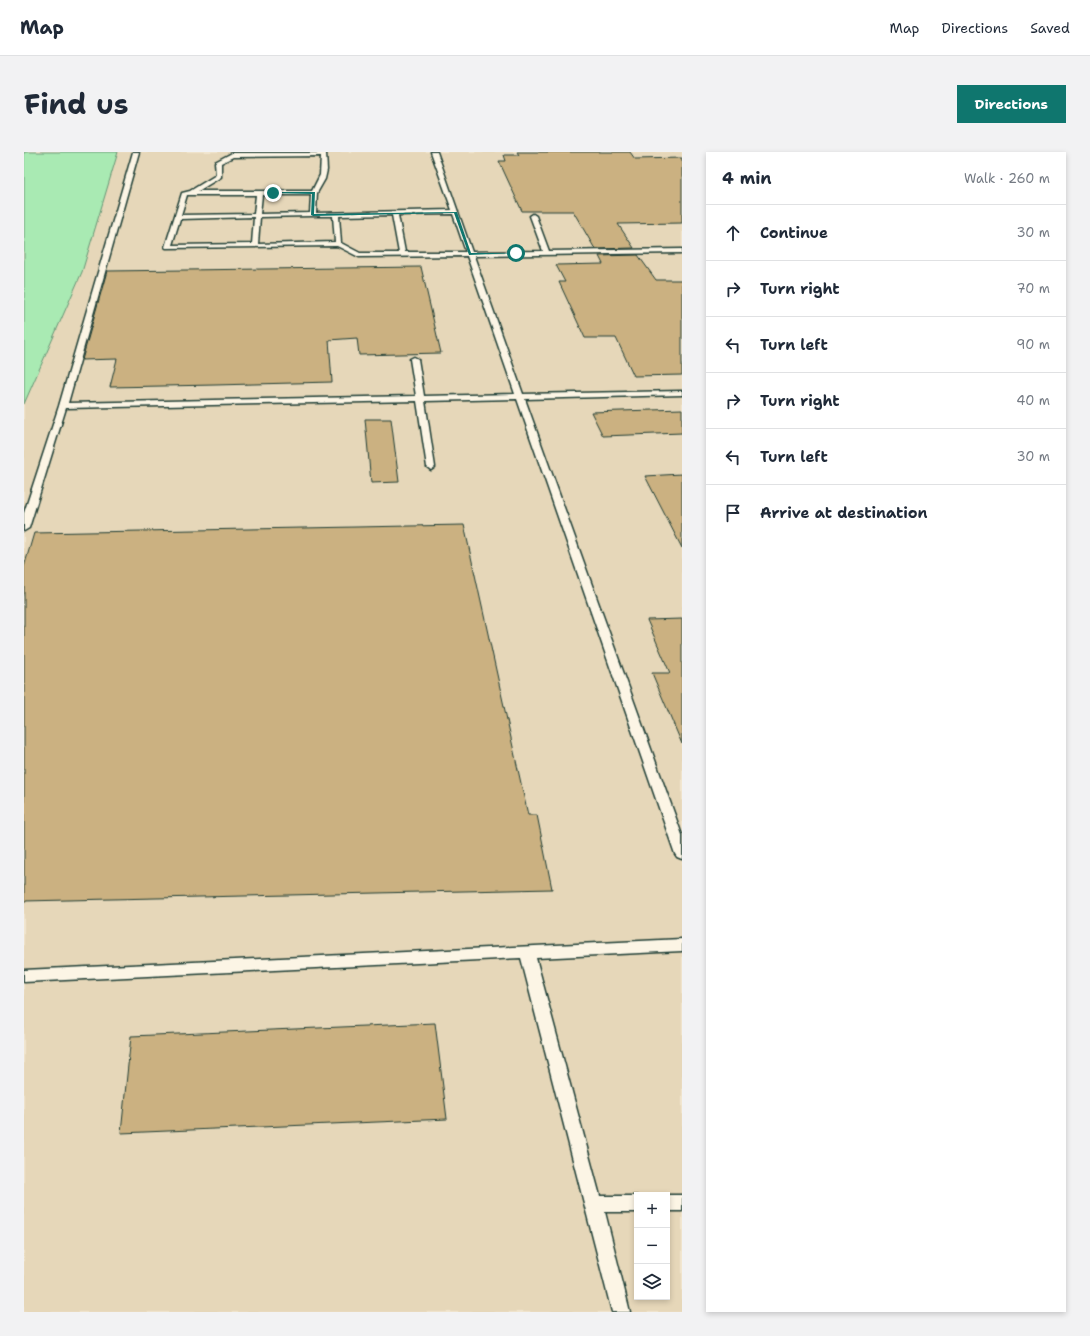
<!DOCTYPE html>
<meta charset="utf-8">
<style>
:root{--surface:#fff;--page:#f2f2f3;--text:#1f2937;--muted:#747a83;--line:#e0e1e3;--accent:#0f766e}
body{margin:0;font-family:"Shantell Sans",sans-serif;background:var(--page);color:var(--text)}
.controls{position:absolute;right:12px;bottom:12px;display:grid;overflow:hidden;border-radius:0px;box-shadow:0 2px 6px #0003}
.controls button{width:36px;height:36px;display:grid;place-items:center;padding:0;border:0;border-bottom:1px solid var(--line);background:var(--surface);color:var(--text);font:20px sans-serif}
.stop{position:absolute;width:12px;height:12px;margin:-9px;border:3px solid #0f766e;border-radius:50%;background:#fff}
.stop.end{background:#0f766e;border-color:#fff;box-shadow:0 1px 4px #0008}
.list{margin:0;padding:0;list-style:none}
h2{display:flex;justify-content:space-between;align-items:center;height:52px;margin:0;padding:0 16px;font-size:17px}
h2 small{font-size:13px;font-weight:400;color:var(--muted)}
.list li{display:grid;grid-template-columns:26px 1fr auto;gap:12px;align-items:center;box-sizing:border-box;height:56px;padding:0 16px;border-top:1px solid var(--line)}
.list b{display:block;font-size:15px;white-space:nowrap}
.list em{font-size:13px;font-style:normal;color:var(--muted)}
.icon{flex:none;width:22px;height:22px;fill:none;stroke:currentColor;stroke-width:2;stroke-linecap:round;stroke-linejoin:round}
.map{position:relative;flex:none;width:658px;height:1160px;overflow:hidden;border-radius:0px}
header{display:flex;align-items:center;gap:24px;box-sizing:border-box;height:56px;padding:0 20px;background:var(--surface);border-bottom:1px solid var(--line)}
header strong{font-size:19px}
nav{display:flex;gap:22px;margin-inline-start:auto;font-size:14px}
.intro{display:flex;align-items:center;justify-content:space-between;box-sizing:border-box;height:96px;padding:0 24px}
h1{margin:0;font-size:28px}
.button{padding:10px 18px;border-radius:0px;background:var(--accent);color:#fff;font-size:14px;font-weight:700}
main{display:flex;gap:24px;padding:0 24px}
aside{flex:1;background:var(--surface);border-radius:0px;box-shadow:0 2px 6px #0003}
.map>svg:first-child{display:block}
.built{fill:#e6d7b9;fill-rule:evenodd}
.green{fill:#a9eab3;stroke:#649474}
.building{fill:#cbb181;stroke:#1f3d34}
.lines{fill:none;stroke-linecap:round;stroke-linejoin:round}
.service-casing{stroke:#1f3d34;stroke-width:3}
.service{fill:#fcf5e5;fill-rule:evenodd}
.route{fill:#0f766e}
</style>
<header>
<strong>Map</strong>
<nav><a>Map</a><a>Directions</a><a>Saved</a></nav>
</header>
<div class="intro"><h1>Find us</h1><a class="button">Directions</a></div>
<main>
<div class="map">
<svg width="658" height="1160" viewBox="0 0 658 1160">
<rect width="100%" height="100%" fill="#f2e7d1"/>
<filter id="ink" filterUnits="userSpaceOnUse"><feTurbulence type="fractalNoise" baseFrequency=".025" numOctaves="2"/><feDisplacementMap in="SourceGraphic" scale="8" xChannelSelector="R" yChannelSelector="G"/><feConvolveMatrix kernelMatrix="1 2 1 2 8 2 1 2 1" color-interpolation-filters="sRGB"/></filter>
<g filter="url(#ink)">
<path class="built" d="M0,0H658V1160H0ZM613,1043H643V1145H613Z"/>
<path class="green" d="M0,0H94L58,120L0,252Z"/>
<g class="building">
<path d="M493,0H606L611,7L658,6V71L594,72L610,96L571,97L549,59H498L475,9H482L480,3H495Z"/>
<path d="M614,103L632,128H658V223L610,224L592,186H561L535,130H541L532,113L579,112L575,104Z"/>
<path d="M397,115L417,201L335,203L333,186L305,188L308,230L191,233L86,235L93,207L58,208L83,119Z"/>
<path d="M658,257V281L579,284L567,260Z"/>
<path d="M341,267H367L375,330L347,331Z"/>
<path d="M658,322V396L621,324Z"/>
<path d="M440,373L504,663H513L528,737L0,749V415L10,381Z"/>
<path d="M658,467V592L628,521H646L623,468Z"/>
<path d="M411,871L423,967L97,981L107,884Z"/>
</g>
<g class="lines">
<defs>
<g id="service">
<path d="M109,0H115L44,251L392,244L386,207L390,205L394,207L400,244L491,242L443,104L335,105L313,94L142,96L141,95L158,41L166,39L192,23L191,10L208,1H302L303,18L301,27L293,41L292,61L428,58L407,0H413L448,100L519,99L506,64L509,62L512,64L525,99L658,97V101L450,104L499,242L658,239V243L501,247L658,683V707L653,705L651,702L493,247L401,249L411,315L407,318L403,315L393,249L42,256L5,376L0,379V361L35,254ZM297,4L296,23L288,39H174L197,25V11L209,5ZM163,43H232L230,62L157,63ZM238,43H287L286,61L236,62ZM429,62L442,100H381L374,63ZM368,63L375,101H336L317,91L315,64ZM287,64H309L311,90L234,92L236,65ZM230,65L228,92L148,93L156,67Z"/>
<path d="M658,787V799L512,806L576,1044H613V1060H581L606,1160H588L497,806L0,830V818Z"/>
<path d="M642,1043H658V1059H643Z"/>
</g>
</defs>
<use href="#service" class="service-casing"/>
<use href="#service" class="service"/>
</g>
</g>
<path class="route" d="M249,40H291L290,62L433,60L447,101H494L445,103L430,61L289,64L287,63L288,42L248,41Z"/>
</svg>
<div class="controls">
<button>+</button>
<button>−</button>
<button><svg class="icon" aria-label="layers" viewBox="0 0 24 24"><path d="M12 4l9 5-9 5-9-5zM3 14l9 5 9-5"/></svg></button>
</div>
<div class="stop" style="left:492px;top:101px"></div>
<div class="stop end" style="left:249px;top:41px"></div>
</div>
<aside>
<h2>4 min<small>Walk · 260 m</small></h2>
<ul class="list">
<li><svg class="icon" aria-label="ahead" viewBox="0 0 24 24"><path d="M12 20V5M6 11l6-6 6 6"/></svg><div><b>Continue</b></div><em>30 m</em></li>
<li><svg class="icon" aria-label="right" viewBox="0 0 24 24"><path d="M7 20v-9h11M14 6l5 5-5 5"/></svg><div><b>Turn right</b></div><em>70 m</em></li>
<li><svg class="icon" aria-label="left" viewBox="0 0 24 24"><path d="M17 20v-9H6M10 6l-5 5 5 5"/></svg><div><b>Turn left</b></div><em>90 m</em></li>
<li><svg class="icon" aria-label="right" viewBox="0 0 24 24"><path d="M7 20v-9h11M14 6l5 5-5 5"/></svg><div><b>Turn right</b></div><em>40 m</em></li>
<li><svg class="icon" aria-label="left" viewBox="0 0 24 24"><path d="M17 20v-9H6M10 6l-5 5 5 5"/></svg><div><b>Turn left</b></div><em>30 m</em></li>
<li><svg class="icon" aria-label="arrive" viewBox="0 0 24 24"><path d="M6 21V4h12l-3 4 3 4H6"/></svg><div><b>Arrive at destination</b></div></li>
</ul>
</aside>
</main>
